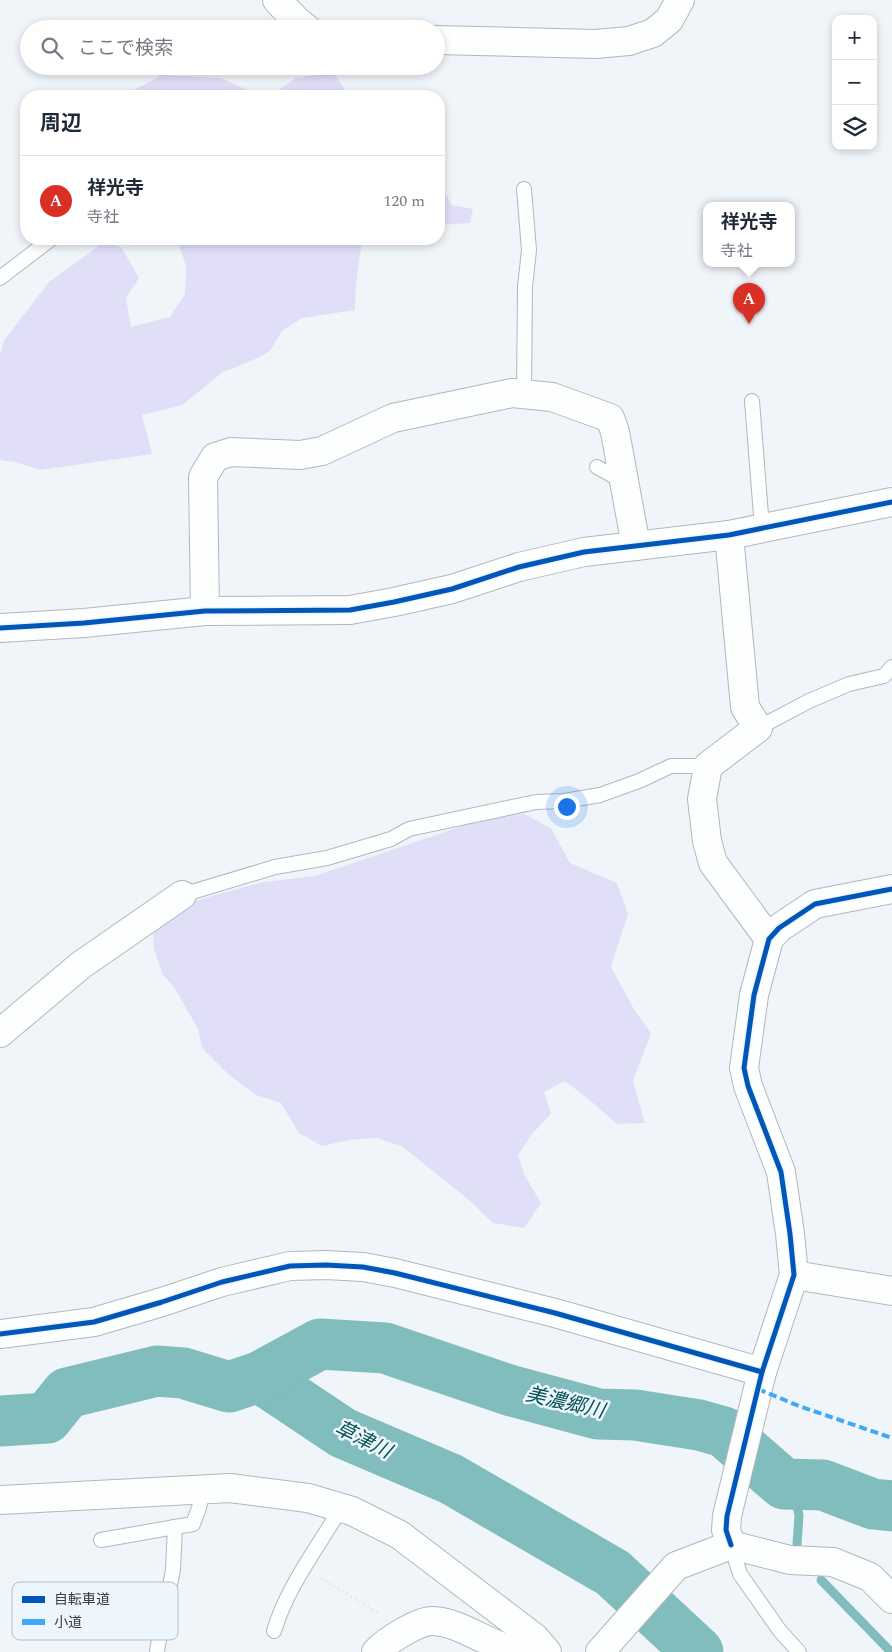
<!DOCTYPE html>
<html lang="ja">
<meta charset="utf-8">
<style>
:root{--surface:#fff;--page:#f2f2f3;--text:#1f2937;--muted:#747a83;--line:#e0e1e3;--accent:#d93025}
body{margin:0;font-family:Spectral,"Noto Sans JP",serif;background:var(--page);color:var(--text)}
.controls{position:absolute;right:15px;top:15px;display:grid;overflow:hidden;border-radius:10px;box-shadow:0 2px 8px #0003}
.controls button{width:45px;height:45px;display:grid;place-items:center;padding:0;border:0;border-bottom:1px solid var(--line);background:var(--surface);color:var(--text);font:25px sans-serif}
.you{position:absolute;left:566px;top:806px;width:18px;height:18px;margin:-12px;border:4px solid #fff;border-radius:50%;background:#1a73e8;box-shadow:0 0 0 8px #1a73e833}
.badge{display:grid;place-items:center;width:32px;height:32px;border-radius:50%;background:var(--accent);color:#fff;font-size:16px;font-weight:700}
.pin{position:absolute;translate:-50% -41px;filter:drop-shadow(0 1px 2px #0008)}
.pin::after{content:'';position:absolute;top:26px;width:18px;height:15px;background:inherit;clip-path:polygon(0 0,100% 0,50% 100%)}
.popup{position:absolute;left:703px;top:202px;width:92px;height:65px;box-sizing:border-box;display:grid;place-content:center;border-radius:10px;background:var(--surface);filter:drop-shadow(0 1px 4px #0005);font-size:16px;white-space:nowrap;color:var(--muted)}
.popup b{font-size:19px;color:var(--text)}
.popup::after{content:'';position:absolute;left:50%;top:100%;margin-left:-10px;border:10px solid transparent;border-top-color:var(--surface)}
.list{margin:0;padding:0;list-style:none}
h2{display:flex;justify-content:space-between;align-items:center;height:65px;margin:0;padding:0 20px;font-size:21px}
h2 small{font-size:16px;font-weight:400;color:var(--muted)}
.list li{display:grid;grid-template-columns:32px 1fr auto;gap:15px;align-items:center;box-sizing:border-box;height:90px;padding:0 20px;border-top:1px solid var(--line)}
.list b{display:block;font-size:19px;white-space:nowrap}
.list p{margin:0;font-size:16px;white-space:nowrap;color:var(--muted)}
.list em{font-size:16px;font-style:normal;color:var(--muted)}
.icon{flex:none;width:28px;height:28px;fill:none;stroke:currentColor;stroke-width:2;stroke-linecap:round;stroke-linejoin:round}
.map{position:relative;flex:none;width:892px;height:1652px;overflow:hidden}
.search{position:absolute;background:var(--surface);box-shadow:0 2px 8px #0003;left:20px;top:20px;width:425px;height:55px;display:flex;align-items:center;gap:12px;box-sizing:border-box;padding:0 18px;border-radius:28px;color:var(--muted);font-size:19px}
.panel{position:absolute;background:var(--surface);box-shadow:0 2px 8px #0003;left:20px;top:90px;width:425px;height:155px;border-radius:20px}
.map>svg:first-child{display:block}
.green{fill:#e1dff8}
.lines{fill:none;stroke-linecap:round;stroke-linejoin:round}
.stream{stroke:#81bdbd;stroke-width:9}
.river{stroke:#81bdbd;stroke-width:51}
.service-casing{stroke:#b2b7bc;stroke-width:16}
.minor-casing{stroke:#b2b7bc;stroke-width:30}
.tertiary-casing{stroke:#b2b7bc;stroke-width:30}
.path{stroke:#dfe1e1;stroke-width:3;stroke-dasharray:1 4;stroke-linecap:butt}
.service{stroke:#fdfefe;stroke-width:14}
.minor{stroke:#fdfefe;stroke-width:28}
.tertiary{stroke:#fdfefe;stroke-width:28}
.quiet{stroke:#3fa9f5;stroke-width:4;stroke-dasharray:8 4;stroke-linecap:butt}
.cycleway-casing{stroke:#edf6fd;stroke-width:8}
.cycleway{stroke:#0057b8;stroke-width:5}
.labels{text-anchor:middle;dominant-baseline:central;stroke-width:5;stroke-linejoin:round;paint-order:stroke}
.water-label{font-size:20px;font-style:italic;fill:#055351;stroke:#edf6fd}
.key{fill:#edf6fd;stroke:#b6bec4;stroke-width:1}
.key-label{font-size:14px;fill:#343a3f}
</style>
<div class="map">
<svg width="892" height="1652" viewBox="0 0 892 1652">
<rect width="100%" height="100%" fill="#f0f5fa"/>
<g class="green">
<path d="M334,73L349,96H270L296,78Z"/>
<path d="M162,75L220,78L261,96H138L134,90Z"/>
<path d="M439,183L452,205L473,209L470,223L439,225Z"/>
<path d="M177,239H364L362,241L356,283L355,310L302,318L282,331L270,351L258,358L223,372L182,405L142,415L152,454L40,470L15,462L0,460V353L5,339L49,282L106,241L122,248L139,278L126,298L131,327L170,317L185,294L186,266Z"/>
<path d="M524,814L551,828L570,863L617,883L628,914L611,967L635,1011L651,1033L633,1081L645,1123L617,1124L593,1103L565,1081L544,1092L551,1114L532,1134L518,1155L524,1174L541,1203L524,1228L493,1223L469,1200L403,1147L377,1138L349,1140L322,1146L299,1133L281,1103L256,1095L228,1074L202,1048L198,1029L174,987L163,975L154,949L153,929L193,902L215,895L263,882L315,876L480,820Z"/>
</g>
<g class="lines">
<g class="stream">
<path d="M784,1484L795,1497L799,1515L797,1544"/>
<path d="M821,1580L891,1652"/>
</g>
<g class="river">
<path d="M259,1377L343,1433L451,1479L613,1573L698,1652"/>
<path d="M0,1421L47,1418L67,1393L157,1371L183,1373L229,1387L259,1377L320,1344L385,1348L512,1391L598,1414L635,1415L699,1425L724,1432L784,1484L823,1485L873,1504L892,1506"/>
</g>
<defs>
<g id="service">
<path d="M524,189L529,250L525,287L524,394"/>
<path d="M0,278L51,239"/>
<path d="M752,401L762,528"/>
<path d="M597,467L624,482"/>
<path d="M758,728L809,701L849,684L884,676L892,667"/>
<path d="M182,895L275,867L327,858L391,839L409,829L536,802L564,801L600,795L639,781L671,766H708"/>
<path d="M101,1540L175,1527"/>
<path d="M731,1545L740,1574L780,1631L799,1652"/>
<path d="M274,1631C287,1587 318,1547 341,1508"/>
<path d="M157,1650L173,1570L175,1527L193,1524L199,1508L203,1490"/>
</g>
<g id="minor">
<path d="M277,0L297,21L307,29"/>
<path d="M436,40L595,44L629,41L653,33L669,20L680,0"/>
<path d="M729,535L745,707L758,728L708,766L702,799L707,841L713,863L769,939"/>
<path d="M205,611L203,477L215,457L231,452L300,455L322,451L393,418L512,393L552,397L610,418L615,432L636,546"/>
<path d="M0,1033L81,965L182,895"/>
<path d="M794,1275L892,1291"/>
<path d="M731,1545L726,1530L727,1516L762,1372L794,1275L790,1234L781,1172L748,1086L744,1068L754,995L769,939L779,928L815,904L892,889"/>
<path d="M376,1652C385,1642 419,1620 433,1621C456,1622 477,1637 498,1645C506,1649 516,1650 524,1652"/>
<path d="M600,1652L676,1566L731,1545L790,1560L833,1562L870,1577L892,1599"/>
</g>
<g id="tertiary">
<path d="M0,628L84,623L205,611L350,610L394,602L452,589L519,567L584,552L729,535L892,502"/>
<path d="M0,1334L94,1322L162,1302L222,1282L290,1266L326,1265L363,1267L395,1273L555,1313L762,1372"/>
<path d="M0,1500L230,1488L308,1498L352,1511L400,1535L535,1638L547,1652"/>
</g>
</defs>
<use href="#service" class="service-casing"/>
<use href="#minor" class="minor-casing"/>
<use href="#tertiary" class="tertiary-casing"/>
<path class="path" d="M321,1578L379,1614"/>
<use href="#service" class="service"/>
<use href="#minor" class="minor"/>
<use href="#tertiary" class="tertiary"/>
<path class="quiet" d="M758,1389L799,1406L892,1438"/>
<defs>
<g id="cycleway">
<path d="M0,628L84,623L205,611L350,610L394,602L452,589L519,567L584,552L729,535L892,502"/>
<path d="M0,1334L94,1322L162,1302L222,1282L290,1266L326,1265L363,1267L395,1273L555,1313L762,1372"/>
<path d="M731,1545L726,1530L727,1516L762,1372L794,1275L790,1234L781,1172L748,1086L744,1068L754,995L769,939L779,928L815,904L892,889"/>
</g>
</defs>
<use href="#cycleway" class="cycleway-casing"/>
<use href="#cycleway" class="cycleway"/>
</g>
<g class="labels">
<g class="water-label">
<text transform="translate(565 1403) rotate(13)">美濃郷川</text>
<text transform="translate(363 1440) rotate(26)">草津川</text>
</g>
</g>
<rect x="12" y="1582" width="166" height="58" rx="8" class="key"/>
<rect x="22" y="1596" width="23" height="7" fill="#0057b8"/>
<rect x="22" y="1619" width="23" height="6" fill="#3fa9f5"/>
<g class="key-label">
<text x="54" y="1604">自転車道</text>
<text x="54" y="1627">小道</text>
</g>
</svg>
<div class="controls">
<button>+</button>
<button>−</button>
<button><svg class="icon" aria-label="layers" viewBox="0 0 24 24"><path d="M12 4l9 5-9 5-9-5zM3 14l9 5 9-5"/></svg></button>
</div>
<div class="you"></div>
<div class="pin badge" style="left:749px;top:324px">A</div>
<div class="popup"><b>祥光寺</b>寺社</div>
<div class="search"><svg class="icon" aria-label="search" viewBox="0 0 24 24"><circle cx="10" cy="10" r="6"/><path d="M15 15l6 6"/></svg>ここで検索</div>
<section class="panel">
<h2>周辺<small></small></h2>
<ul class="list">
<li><span class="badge">A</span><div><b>祥光寺</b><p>寺社</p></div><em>120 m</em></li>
</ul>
</section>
</div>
